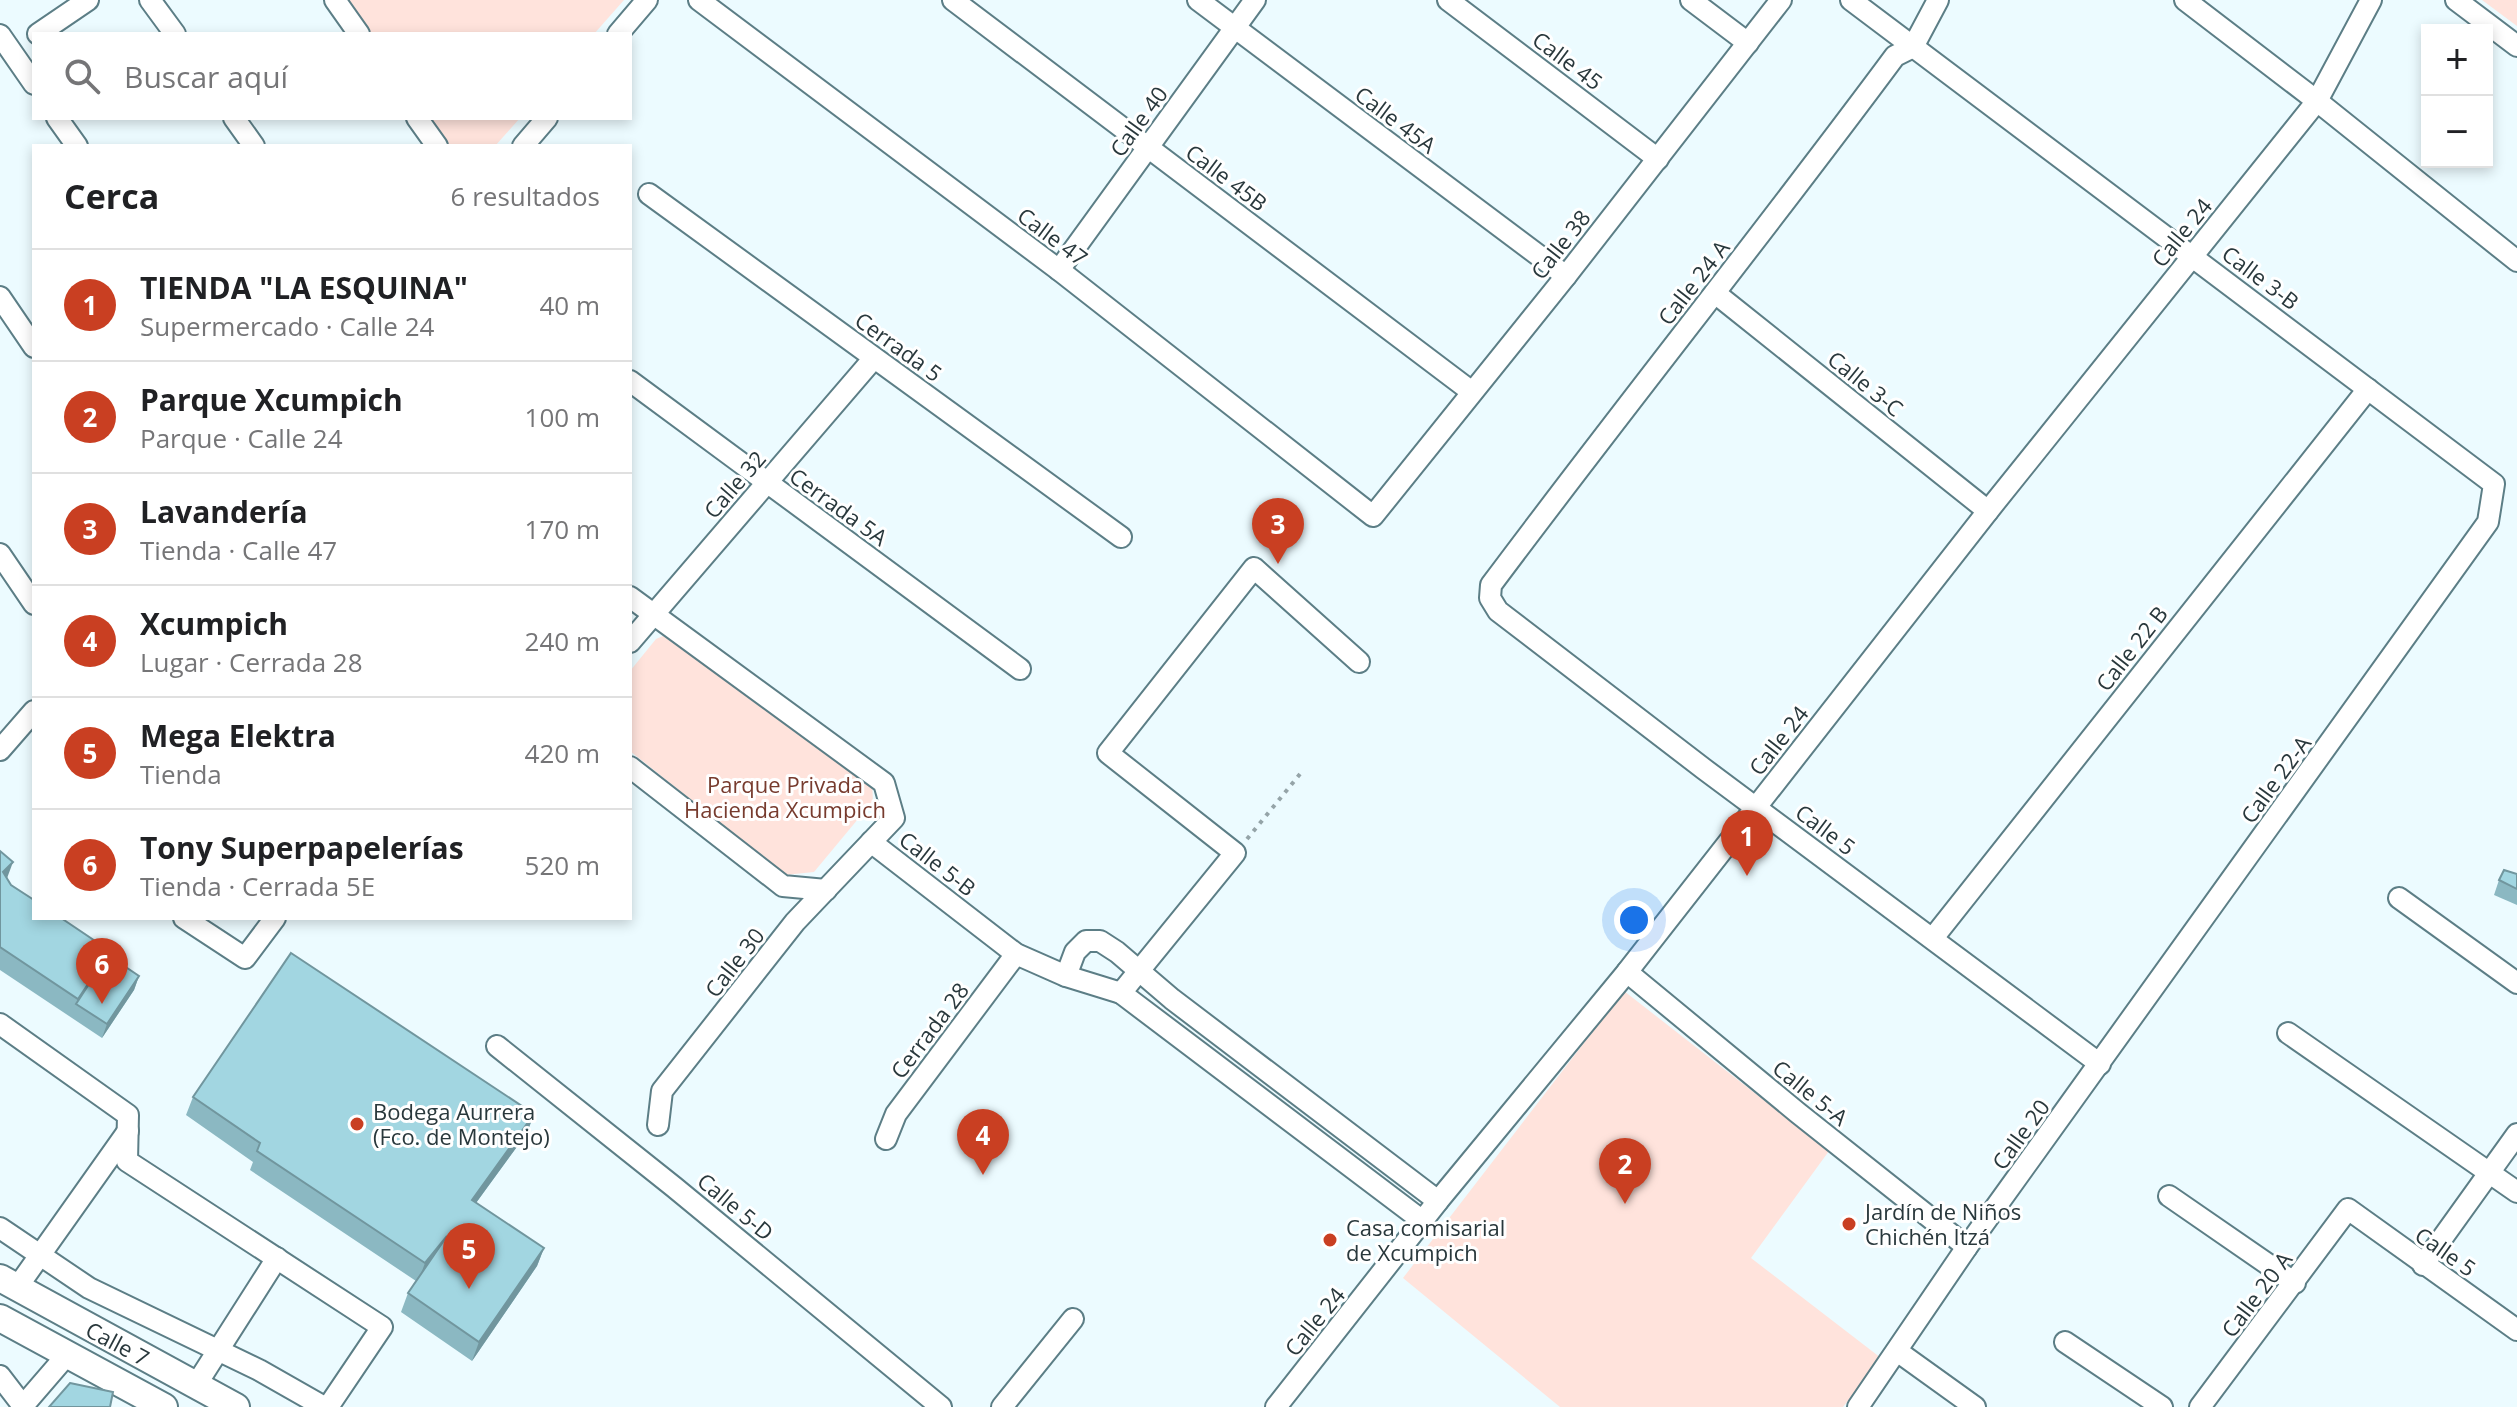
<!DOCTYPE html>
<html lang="es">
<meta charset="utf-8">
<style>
:root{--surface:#fff;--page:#f2f2f2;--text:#202124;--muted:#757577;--line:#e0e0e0;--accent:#c93f22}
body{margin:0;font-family:"Open Sans",sans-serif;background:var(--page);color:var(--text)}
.controls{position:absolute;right:24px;top:24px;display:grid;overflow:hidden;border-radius:0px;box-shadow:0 4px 12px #0003}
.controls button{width:72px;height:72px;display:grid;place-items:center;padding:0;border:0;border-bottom:2px solid var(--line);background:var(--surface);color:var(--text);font:40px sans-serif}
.you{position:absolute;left:1634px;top:920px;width:28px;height:28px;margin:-20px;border:6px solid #fff;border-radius:50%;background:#1a73e8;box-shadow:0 0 0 12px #1a73e833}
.badge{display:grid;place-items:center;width:52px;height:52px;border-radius:50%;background:var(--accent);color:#fff;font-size:26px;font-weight:700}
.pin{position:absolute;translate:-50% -66px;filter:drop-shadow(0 2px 4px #0008)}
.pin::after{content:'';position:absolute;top:42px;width:28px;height:24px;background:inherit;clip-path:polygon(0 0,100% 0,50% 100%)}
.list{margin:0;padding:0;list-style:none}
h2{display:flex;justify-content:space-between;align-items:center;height:104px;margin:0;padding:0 32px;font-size:34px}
h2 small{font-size:26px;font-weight:400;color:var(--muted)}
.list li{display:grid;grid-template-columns:52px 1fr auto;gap:24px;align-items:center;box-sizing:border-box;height:112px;padding:0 32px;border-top:2px solid var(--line)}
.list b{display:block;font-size:30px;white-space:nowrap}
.list p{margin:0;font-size:26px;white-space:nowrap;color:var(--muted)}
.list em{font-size:26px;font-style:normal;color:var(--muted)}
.icon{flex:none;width:44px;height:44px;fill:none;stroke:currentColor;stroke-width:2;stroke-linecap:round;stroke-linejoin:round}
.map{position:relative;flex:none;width:2517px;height:1407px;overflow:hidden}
.search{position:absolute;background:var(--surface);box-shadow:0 4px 12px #0003;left:32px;top:32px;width:600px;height:88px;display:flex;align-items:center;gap:20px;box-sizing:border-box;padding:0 28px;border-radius:0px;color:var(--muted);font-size:30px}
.panel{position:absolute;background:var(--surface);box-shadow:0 4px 12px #0003;left:32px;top:144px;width:600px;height:776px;border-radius:0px}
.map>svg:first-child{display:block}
.green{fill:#ffe3dc}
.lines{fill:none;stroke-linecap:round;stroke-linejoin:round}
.minor-casing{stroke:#5c7e86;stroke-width:24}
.major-casing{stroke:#5c7e86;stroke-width:30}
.path{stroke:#95a4a8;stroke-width:4;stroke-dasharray:4 6;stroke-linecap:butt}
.minor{stroke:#fff;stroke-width:20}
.major{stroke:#fff;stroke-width:26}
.wall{fill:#8bb8c2}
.shaded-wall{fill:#71969e}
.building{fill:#a2d6e1;stroke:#71969e;stroke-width:2}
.poi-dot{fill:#c93f22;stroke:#fff;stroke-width:3}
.labels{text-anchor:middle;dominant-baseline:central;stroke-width:6;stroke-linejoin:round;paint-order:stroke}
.street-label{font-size:22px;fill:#29383c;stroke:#fff}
.park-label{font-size:22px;fill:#773b2e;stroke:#fff}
.poi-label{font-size:22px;fill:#29383c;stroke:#fff;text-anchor:start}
</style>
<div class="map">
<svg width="2517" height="1407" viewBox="0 0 2517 1407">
<rect width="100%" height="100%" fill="#ecfbff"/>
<g class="green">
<path d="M346,0H624L594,34H370Z"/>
<path d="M2482,0H2517V26Z"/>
<path d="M430,118H520L495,146H450Z"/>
<path d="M663,636L872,782L873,801L814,872L785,875L630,751V671L656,639Z"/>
<path d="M1624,991L1829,1151L1751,1258L1881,1358L1843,1407H1560L1403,1278Z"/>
</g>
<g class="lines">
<defs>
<g id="minor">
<path d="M150,0L175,34"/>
<path d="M335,0L359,34"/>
<path d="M699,0L1059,270L1373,516L1566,276L1781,0"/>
<path d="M953,0L1472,392"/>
<path d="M1198,0L1566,276"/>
<path d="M1448,0L1658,159"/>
<path d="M1691,0L1748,43"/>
<path d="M1851,0L2494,484L2488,522L1967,1247L1858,1407"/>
<path d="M1938,0L1913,47L1895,56C1763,234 1624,407 1491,585L1490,598L1498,611L1704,769L2100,1064"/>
<path d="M2185,0L2317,101L2517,261"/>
<path d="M2456,0L2517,46"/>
<path d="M38,34L88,0"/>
<path d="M618,34L647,0"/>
<path d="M0,35L34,84"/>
<path d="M57,118L77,146"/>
<path d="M234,118L254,146"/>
<path d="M417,118L437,146"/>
<path d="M523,146L547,118"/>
<path d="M649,194L1121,537"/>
<path d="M1059,270L1255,0"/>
<path d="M1715,293L1988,511"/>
<path d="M0,297L34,347"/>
<path d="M630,381L1020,669"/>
<path d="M0,554L34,604"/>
<path d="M630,597L884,783L894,818L795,922L662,1091L658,1125"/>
<path d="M630,642L874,358"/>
<path d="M0,750L34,711"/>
<path d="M630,767L783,886L826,890"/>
<path d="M871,842L1016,954L1066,976L1121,993L1235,853L1108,753L1254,568L1359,662"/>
<path d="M2399,898L2517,983"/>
<path d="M184,918L245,958L275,918"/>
<path d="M1933,938L2368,389"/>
<path d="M1627,972L1798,1113L1967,1247"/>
<path d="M1066,976L1075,952L1086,941H1100L1117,952L1172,999L1438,1201"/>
<path d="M1121,993L1424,1222"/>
<path d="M0,1024L128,1115L127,1161L382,1327L328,1407"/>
<path d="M2288,1033L2517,1192"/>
<path d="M497,1046L674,1187L941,1407"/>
<path d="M886,1139L896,1114L1016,954"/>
<path d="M2169,1196L2295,1283"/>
<path d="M0,1228L89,1288L259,1370L324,1407"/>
<path d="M2423,1265L2517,1134"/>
<path d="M16,1289L128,1131"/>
<path d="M2065,1342L2162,1407"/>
<path d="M1897,1351L1975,1407"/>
<path d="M0,1376L23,1406"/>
<path d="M196,1385L277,1258"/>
<path d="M22,1407L66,1356"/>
<path d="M1002,1407L1073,1319"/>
<path d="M1276,1407L1438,1201L1627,972L1988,511L2317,101L2371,0"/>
<path d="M2200,1407L2348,1209L2517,1330"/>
</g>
<g id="major">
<path d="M0,1278L236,1407"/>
<path d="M0,1318L164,1407"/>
</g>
</defs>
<use href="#minor" class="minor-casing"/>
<use href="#major" class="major-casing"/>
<path class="path" d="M1247,839L1300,774"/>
<use href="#minor" class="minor"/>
<use href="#major" class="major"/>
</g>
<g class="wall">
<path d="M0,851L7,878L11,885L108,955L139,976L134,990L102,1038L0,970Z"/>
<path d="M2517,874V905L2494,895L2499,880Z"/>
<path d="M193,1097L534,1114L527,1133L476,1203L544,1248L537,1266L472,1361L401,1312L408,1293L416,1281L250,1170L253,1162L186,1115Z"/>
</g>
<g class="shaded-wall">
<path d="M13,862L6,881L3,872Z"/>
<path d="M139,976L134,990L102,1038L107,1024Z"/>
<path d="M534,1114L527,1133L465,1218L472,1200Z"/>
<path d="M447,1236L418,1282L425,1263Z"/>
<path d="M544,1248L537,1266L472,1361L479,1342Z"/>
</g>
<g class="building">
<path d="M0,851L13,862L3,872L11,885L34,900V918H61L110,951L78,999L0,947Z"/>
<path d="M2504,870L2517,874V889L2499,880Z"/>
<path d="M291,953L534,1114L472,1200L544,1248L479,1342L408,1293L447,1236L425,1263L257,1151L260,1143L193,1097Z"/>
<path d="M108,955L139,976L107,1024L76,1004Z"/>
<path d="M70,1383L113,1392L110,1407H49Z"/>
</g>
<g class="poi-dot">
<circle cx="357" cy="1124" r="8"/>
<circle cx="1849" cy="1224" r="8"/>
<circle cx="1330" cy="1240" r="8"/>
</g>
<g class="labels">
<g class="street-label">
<text transform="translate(1568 60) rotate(37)">Calle 45</text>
<text transform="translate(1396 119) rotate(37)">Calle 45A</text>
<text transform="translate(1138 121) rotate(-54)">Calle 40</text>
<text transform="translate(1227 177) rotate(37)">Calle 45B</text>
<text transform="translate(2181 232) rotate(-51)">Calle 24</text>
<text transform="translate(1053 236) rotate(37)">Calle 47</text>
<text transform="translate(1560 244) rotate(-52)">Calle 38</text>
<text transform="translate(2261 277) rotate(37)">Calle 3-B</text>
<text transform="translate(1693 282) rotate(-52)">Calle 24 A</text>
<text transform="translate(899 346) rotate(36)">Cerrada 5</text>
<text transform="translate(1866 383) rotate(39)">Calle 3-C</text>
<text transform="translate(734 484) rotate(-49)">Calle 32</text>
<text transform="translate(839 506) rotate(36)">Cerrada 5A</text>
<text transform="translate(2131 648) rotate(-52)">Calle 22 B</text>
<text transform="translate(1778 740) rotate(-52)">Calle 24</text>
<text transform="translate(2275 779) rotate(-54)">Calle 22-A</text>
<text transform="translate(1826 829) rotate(37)">Calle 5</text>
<text transform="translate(938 863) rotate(38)">Calle 5-B</text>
<text transform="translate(734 962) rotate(-52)">Calle 30</text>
<text transform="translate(929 1030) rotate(-53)">Cerrada 28</text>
<text transform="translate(1811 1092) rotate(39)">Calle 5-A</text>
<text transform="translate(2020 1134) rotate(-54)">Calle 20</text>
<text transform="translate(736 1206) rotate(40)">Calle 5-D</text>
<text transform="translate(2446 1251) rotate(35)">Calle 5</text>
<text transform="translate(2256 1294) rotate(-53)">Calle 20 A</text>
<text transform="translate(1314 1321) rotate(-51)">Calle 24</text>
<text transform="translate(118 1343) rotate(28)">Calle 7</text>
</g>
<g class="park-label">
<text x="785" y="784">Parque Privada<tspan x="785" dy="25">Hacienda Xcumpich</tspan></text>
</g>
<g class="poi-label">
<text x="373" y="1111">Bodega Aurrera<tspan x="373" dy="25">(Fco. de Montejo)</tspan></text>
<text x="1865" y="1211">Jardín de Niños<tspan x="1865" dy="25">Chichén Itzá</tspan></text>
<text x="1346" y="1227">Casa comisarial<tspan x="1346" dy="25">de Xcumpich</tspan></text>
</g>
</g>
</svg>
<div class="controls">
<button>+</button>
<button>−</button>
</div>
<div class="you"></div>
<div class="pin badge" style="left:1747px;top:876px">1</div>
<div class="pin badge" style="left:1625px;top:1204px">2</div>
<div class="pin badge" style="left:1278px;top:564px">3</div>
<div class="pin badge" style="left:983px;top:1175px">4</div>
<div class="pin badge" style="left:469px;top:1289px">5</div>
<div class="pin badge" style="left:102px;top:1004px">6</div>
<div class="search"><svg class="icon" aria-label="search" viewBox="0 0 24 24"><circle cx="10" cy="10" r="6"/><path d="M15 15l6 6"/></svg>Buscar aquí</div>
<section class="panel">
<h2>Cerca<small>6 resultados</small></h2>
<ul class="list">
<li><span class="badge">1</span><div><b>TIENDA &quot;LA ESQUINA&quot;</b><p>Supermercado · Calle 24</p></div><em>40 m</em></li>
<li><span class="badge">2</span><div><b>Parque Xcumpich</b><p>Parque · Calle 24</p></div><em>100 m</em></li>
<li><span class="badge">3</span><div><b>Lavandería</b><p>Tienda · Calle 47</p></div><em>170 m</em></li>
<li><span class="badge">4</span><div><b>Xcumpich</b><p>Lugar · Cerrada 28</p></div><em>240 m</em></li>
<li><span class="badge">5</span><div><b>Mega Elektra</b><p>Tienda</p></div><em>420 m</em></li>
<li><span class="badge">6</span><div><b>Tony Superpapelerías</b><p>Tienda · Cerrada 5E</p></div><em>520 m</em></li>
</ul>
</section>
</div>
